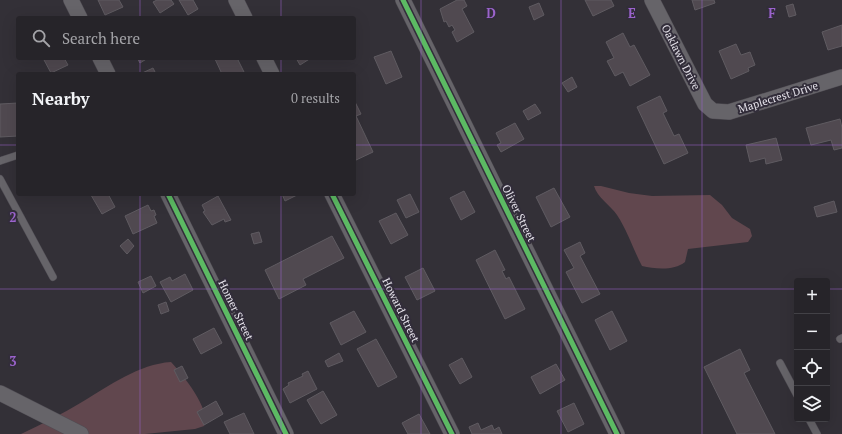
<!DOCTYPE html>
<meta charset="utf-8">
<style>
:root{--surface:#262429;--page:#323035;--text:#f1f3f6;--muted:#a4a4a8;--line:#424146}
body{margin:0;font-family:"PT Serif",serif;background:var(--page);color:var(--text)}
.controls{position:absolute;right:12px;bottom:12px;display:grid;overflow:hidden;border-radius:4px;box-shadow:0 4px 16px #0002}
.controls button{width:36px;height:36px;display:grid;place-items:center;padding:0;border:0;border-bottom:1px solid var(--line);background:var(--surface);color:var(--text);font:20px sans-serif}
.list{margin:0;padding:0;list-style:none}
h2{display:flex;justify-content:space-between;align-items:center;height:52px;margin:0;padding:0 16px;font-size:17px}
h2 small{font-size:13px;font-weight:400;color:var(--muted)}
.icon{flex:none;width:22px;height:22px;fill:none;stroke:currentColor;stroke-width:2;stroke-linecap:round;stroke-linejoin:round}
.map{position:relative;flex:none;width:842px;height:434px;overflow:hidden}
.search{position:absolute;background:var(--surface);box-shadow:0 4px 16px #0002;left:16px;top:16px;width:340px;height:44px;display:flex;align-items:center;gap:10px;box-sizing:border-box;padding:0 14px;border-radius:4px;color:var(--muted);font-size:15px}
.panel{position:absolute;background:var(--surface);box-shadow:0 4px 16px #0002;left:16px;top:72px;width:340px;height:124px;border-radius:4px}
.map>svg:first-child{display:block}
.green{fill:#61474e}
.building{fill:#504950;stroke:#5f5b61}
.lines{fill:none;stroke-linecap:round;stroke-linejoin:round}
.lane-casing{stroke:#504d54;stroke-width:8}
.street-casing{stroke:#504d54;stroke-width:16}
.lane{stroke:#666469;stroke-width:7}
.street{stroke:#666469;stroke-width:15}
.cycleway-casing{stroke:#322d3a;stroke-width:8}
.cycleway{stroke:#5cba63;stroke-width:5}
.grid{fill:none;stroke:#9b63cc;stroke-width:1;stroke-opacity:0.55}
.labels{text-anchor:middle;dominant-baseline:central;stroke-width:4;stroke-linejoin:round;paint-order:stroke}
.street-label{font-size:11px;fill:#e6e3eb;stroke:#322d3a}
.grid-label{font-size:13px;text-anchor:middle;font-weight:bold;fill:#9b63cc;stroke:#322d3a;stroke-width:4;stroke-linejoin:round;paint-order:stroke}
</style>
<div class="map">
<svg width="842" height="434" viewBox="0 0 842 434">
<rect width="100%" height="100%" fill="#333037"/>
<g class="green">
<path d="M594,186H601L629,193L652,196L710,195L722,205L732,218L750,229L752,236L748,242L688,249L685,262C674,271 655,269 642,266C633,249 628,232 617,215C611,206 597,197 594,186Z"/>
<path d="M171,362C182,374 212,410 204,426L195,429L145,434H21C42,424 62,414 82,402C109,386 139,364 171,362Z"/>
</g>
<g class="building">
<path d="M98,0H119L123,7L105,15Z"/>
<path d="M157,0H171L174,4L160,13L153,2Z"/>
<path d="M179,0H193L198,9L188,15Z"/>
<path d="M457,0H464L467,6L462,9L474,32L457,42L452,32L455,30L452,25L449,27L446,21L444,22L440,9Z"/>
<path d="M585,0H611L614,6L593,16Z"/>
<path d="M692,0H714L715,3L695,10Z"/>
<path d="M539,3L544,15L534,20L529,7Z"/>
<path d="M793,4L796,15L789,17L786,6Z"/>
<path d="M842,25V46L828,50L822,32Z"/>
<path d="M623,33L630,47L634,45L650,75L630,86L623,72L615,76L607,61L614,58L606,42Z"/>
<path d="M736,44L741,55L750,52L755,65L748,68L749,71L731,79L719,51Z"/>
<path d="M391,51L402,77L386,84L374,57Z"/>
<path d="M43,58H64L68,65L51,73Z"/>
<path d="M137,58H148L140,63Z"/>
<path d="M218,58H237L245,74H222L215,59Z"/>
<path d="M296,58H311L300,65Z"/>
<path d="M153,68L156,74H140Z"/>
<path d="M572,77L577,87L568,92L562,83Z"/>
<path d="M660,96L667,111L663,113L674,136L679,134L688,153L664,164L637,107Z"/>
<path d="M354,100L361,114L356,116L373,152L354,161Z"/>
<path d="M18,103V136L0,137V104Z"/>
<path d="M535,104L541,113L528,120L523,111Z"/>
<path d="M840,119L842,128V148L834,150L831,140L811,145L806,128Z"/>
<path d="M515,123L524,139L501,152L497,145L501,143L496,133Z"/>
<path d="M776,138L782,160L766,164L765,158L750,162L746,145Z"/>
<path d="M554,188L570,217L551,227L536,197Z"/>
<path d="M464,191L475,212L461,220L450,198Z"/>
<path d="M92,194H108L115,207L102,214L91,195Z"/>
<path d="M282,194H299L285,201Z"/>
<path d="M410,194L419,212L406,218L397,200Z"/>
<path d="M218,196L231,220L225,222L224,219L212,225L203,212L205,211L202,205Z"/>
<path d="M834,201L837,212L817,217L814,207Z"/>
<path d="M148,205L151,211L154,210L156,215L154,216L157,223L133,234L125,216Z"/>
<path d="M396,213L408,235L391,244L379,221Z"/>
<path d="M259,232L262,242L254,244L251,234Z"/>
<path d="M332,236L344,258L303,279L306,285L279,299L265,270Z"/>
<path d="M128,239L134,246L127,254L120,246Z"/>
<path d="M580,242L585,253L580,256L600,294L582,303L566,272L574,268L564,250Z"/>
<path d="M495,250L505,270L502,271L506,279L509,277L525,309L505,319L476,260Z"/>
<path d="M423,268L435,291L417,300L405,277Z"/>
<path d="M185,274L193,290L171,302L160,282L170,277L172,281Z"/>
<path d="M151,276L156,286L143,293L138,282Z"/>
<path d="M166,302L169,311L161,314L158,305Z"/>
<path d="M354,311L366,332L341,345L330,323Z"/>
<path d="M612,311L627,341L610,350L595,320Z"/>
<path d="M214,328L222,343L201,354L193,339Z"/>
<path d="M376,339L397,377L378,387L357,349Z"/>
<path d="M740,349L750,370L744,373L775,434H737L704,367Z"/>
<path d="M339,353L343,361L328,367L325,361Z"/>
<path d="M462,358L472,377L460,384L449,365Z"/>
<path d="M556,364L565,380L540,394L531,377Z"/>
<path d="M182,366L188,378L180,382L174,370Z"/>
<path d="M308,371L317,389L290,403L283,389L289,385L288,383L303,376L302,374Z"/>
<path d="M323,391L337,415L321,424L307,400Z"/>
<path d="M216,401L223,414L204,425L197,412Z"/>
<path d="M574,403L584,424L568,432L557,411Z"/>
<path d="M244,413L254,434H230L224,422Z"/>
<path d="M419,414L430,434H408L402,423Z"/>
<path d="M478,423L481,430L492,425L494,430L499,427L502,434H472L469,427Z"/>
</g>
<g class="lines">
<defs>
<g id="lane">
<path d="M0,161L18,155"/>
<path d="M0,179L53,277"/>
<path d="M840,339L842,338"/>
<path d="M780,363L797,395"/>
<path d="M809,419L817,434"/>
</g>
<g id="street">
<path d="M71,0L80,18"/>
<path d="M236,0L245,18"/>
<path d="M403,0L617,434"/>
<path d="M652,0L705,104L713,111L729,112L842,77"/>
<path d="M100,58L108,74"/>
<path d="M264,58L272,74"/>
<path d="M168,194L286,434"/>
<path d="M332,194L452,434"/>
<path d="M0,393L81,434"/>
</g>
</defs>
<use href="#lane" class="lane-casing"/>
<use href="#street" class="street-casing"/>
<use href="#lane" class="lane"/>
<use href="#street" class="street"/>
<defs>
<g id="cycleway">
<path d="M403,0L617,434"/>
<path d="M168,194L286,434"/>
<path d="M332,194L452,434"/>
</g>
</defs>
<use href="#cycleway" class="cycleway-casing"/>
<use href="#cycleway" class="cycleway"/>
</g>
<path class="grid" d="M140,0V18M281,0V18M421,0V434M561,0V434M702,0V434M140,58V74M281,58V74M0,145H18M354,145H842M140,194V434M281,194V434M0,289H797M827,289H842"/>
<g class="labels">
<g class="street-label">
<text transform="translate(681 57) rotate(63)">Oaklawn Drive</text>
<text transform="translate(778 97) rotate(-17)">Maplecrest Drive</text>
<text transform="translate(519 213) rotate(64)">Oliver Street</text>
<text transform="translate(236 310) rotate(64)">Homer Street</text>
<text transform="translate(401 310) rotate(64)">Howard Street</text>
</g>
</g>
<g class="grid-label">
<text x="491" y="18">D</text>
<text x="632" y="18">E</text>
<text x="772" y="18">F</text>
<text x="13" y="222">2</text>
<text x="13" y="366">3</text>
</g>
</svg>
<div class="controls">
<button>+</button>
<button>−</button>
<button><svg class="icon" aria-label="locate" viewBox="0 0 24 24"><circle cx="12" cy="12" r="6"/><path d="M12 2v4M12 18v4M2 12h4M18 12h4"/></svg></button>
<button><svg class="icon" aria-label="layers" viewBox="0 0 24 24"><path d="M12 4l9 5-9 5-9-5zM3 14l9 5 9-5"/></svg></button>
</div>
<div class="search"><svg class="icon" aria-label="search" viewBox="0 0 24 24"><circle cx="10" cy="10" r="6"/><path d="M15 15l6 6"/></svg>Search here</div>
<section class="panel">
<h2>Nearby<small>0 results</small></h2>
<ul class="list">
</ul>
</section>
</div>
